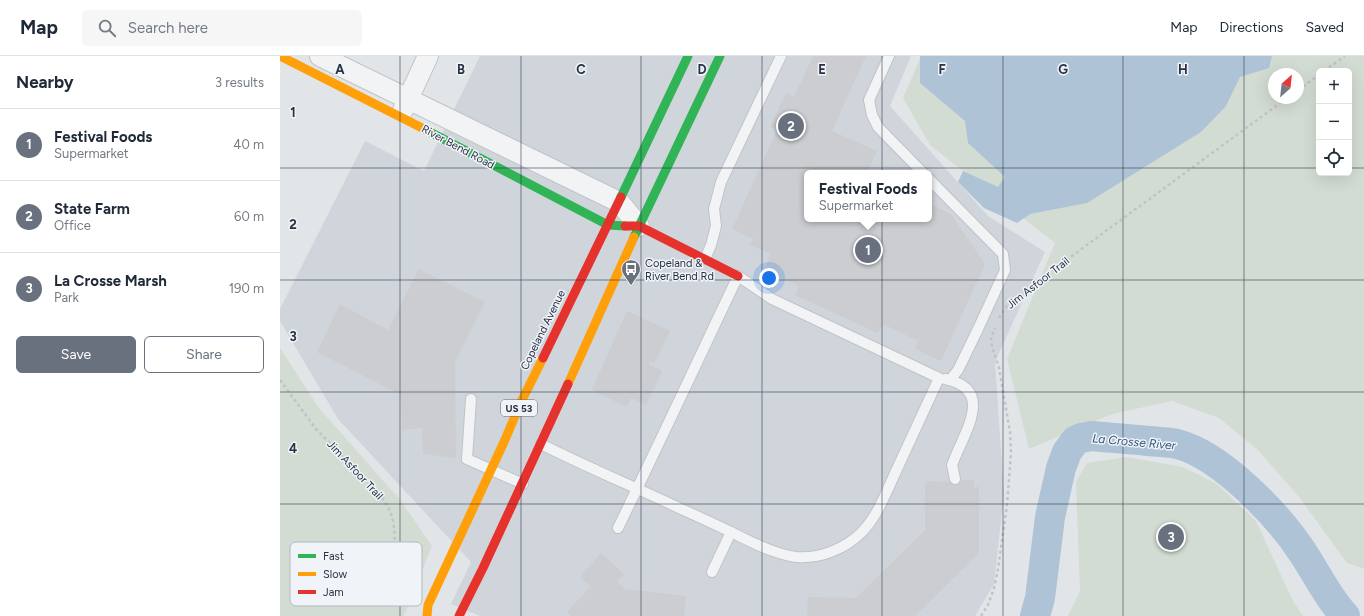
<!DOCTYPE html>
<meta charset="utf-8">
<style>
:root{--surface:#fff;--page:#f6f6f7;--text:#1f2937;--muted:#747a83;--line:#e0e1e3;--accent:#68717d}
body{margin:0;font-family:Figtree,sans-serif;background:var(--page);color:var(--text)}
.controls{position:absolute;right:12px;top:12px;display:grid;overflow:hidden;border-radius:6px;box-shadow:0 4px 16px #0002}
.controls button{width:36px;height:36px;display:grid;place-items:center;padding:0;border:0;border-bottom:1px solid var(--line);background:var(--surface);color:var(--text);font:20px sans-serif}
.compass{position:absolute;left:988px;top:12px;width:36px;height:36px;border-radius:50%;background:var(--surface);box-shadow:0 4px 16px #0002;rotate:27deg}
.you{position:absolute;left:489px;top:222px;width:14px;height:14px;margin:-10px;border:3px solid #fff;border-radius:50%;background:#1a73e8;box-shadow:0 0 0 6px #1a73e833}
.badge{display:grid;place-items:center;width:26px;height:26px;border-radius:50%;background:var(--accent);color:#fff;font-size:13px;font-weight:700}
.pin{position:absolute;translate:-50% -50%;border:2px solid #fff;box-shadow:0 1px 4px #0006}
.popup{position:absolute;left:524px;top:114px;width:128px;height:52px;box-sizing:border-box;display:grid;place-content:center;border-radius:6px;background:var(--surface);filter:drop-shadow(0 1px 3px #0005);font-size:13px;white-space:nowrap;color:var(--muted)}
.popup b{font-size:15px;color:var(--text)}
.popup::after{content:'';position:absolute;left:50%;top:100%;margin-left:-8px;border:8px solid transparent;border-top-color:var(--surface)}
.list{margin:0;padding:0;list-style:none}
h2{display:flex;justify-content:space-between;align-items:center;height:52px;margin:0;padding:0 16px;font-size:17px}
h2 small{font-size:13px;font-weight:400;color:var(--muted)}
.list li{display:grid;grid-template-columns:26px 1fr auto;gap:12px;align-items:center;box-sizing:border-box;height:72px;padding:0 16px;border-top:1px solid var(--line)}
.list b{display:block;font-size:15px;white-space:nowrap}
.list p{margin:0;font-size:13px;white-space:nowrap;color:var(--muted)}
.list em{font-size:13px;font-style:normal;color:var(--muted)}
.actions{display:flex;gap:8px;padding:12px 16px}
.actions a{flex:1;padding:9px 0;border:1px solid var(--accent);border-radius:6px;text-align:center;font-size:14px;color:var(--accent)}
.actions .main{background:var(--accent);color:#fff}
.icon{flex:none;width:22px;height:22px;fill:none;stroke:currentColor;stroke-width:2;stroke-linecap:round;stroke-linejoin:round}
.map{position:relative;flex:none;width:1084px;height:560px;overflow:hidden}
header{display:flex;align-items:center;gap:24px;box-sizing:border-box;height:56px;padding:0 20px;background:var(--surface);border-bottom:1px solid var(--line)}
header strong{font-size:19px}
nav{display:flex;gap:22px;margin-inline-start:auto;font-size:14px}
.search{width:280px;height:36px;background:var(--page);display:flex;align-items:center;gap:10px;box-sizing:border-box;padding:0 14px;border-radius:6px;color:var(--muted);font-size:15px}
main{display:flex}
aside{flex:1;background:var(--surface)}
.map>svg:first-child{display:block}
.built{fill:#d0d5dc;fill-rule:evenodd}
.green{fill:#d3dcd2;fill-rule:evenodd}
.water{fill:#aec3d5}
.lines{fill:none;stroke-linecap:round;stroke-linejoin:round}
.river{stroke:#aec3d5;stroke-width:30}
.building{fill:#cbcdd0}
.lane-casing{stroke:#c0c3c6;stroke-width:12}
.street-casing{stroke:#c0c3c6;stroke-width:22}
.path{stroke:#c1c3c8;stroke-width:2.5;stroke-dasharray:3 3;stroke-linecap:butt}
.lane{stroke:#f2f3f4;stroke-width:10}
.street{stroke:#f2f3f4;stroke-width:20}
.fast{stroke:#30b455;stroke-width:9}
.slow{stroke:#ff9f0a;stroke-width:9}
.jam{stroke:#e5322d;stroke-width:9}
.grid{fill:none;stroke:#273243;stroke-width:1;stroke-opacity:0.55}
.labels{text-anchor:middle;dominant-baseline:central;stroke-width:3;stroke-linejoin:round;paint-order:stroke}
.shield{fill:#f0f3f8;stroke:#636c79;stroke-width:1}
.shield-label{font-size:10px;font-weight:bold;fill:#273243}
.street-label{font-size:11px;fill:#273243;stroke:#f0f3f8}
.poi-label{font-size:11px;fill:#273243;stroke:#f0f3f8;text-anchor:start}
.water-label{font-size:12px;font-style:italic;fill:#2d537b;stroke:#f0f3f8}
.key{fill:#f0f3f8;stroke:#b4b9c2;stroke-width:1}
.key-label{font-size:11px;fill:#273243}
.grid-label{font-size:13px;text-anchor:middle;font-weight:bold;fill:#273243;stroke:#f0f3f8;stroke-width:3;stroke-linejoin:round;paint-order:stroke}
</style>
<header>
<strong>Map</strong>
<div class="search"><svg class="icon" aria-label="search" viewBox="0 0 24 24"><circle cx="10" cy="10" r="6"/><path d="M15 15l6 6"/></svg>Search here</div>
<nav><a>Map</a><a>Directions</a><a>Saved</a></nav>
</header>
<main>
<aside>
<h2>Nearby<small>3 results</small></h2>
<ul class="list">
<li><span class="badge">1</span><div><b>Festival Foods</b><p>Supermarket</p></div><em>40 m</em></li>
<li><span class="badge">2</span><div><b>State Farm</b><p>Office</p></div><em>60 m</em></li>
<li><span class="badge">3</span><div><b>La Crosse Marsh</b><p>Park</p></div><em>190 m</em></li>
</ul>
<div class="actions"><a class="main">Save</a><a>Share</a></div>
</aside>
<div class="map">
<svg width="1084" height="560" viewBox="0 0 1084 560">
<rect width="100%" height="100%" fill="#e2e5e8"/>
<path class="built" d="M200,0H631L610,50L708,160L765,196L715,306L724,438L714,528L695,560H200L171,548L191,506L58,363L0,265V253L85,85L144,115ZM527,117H649V163H527Z"/>
<g class="green">
<path d="M641,0H1084V513L1067,507L1019,441L978,394L939,362L892,345L832,358L749,393L727,303L775,187L650,89L623,42ZM1039,15H1069V117H1039ZM994,18H1018V42H994Z"/>
<path d="M0,292L38,351L121,445L152,490L124,560H0Z"/>
<path d="M846,401L903,411L937,428L976,465L1012,543L1023,560H788L800,535L796,426L807,407Z"/>
</g>
<path class="water" d="M640,0H992L989,12L960,21L946,50L921,76L807,147L750,158L737,167L704,152L678,126L683,115L718,131L725,121L688,87L685,65L640,27Z"/>
<g class="lines">
<path class="river" d="M755,560L760,542L770,461L781,412L787,396L795,385L801,382L812,380C831,382 850,383 869,385C878,386 888,386 897,388C941,399 999,460 1023,497C1037,518 1048,542 1065,560"/>
</g>
<g class="building">
<path d="M533,0H586L552,75L597,95L587,117H527V163H649V148L671,158L705,208L661,305L635,293L638,285L603,268L598,277L515,239L519,230L484,214L491,198L470,189L473,183L452,173L497,74L490,71L506,37L514,41Z"/>
<path d="M139,213L205,246L175,306L176,402L143,398L142,372L122,374L121,339L37,296L60,248L108,274Z"/>
<path d="M347,255L390,275L374,308L370,306L369,308L382,315L366,349L351,342L347,351L312,334Z"/>
<path d="M677,424H694V431H699V497L635,560H527L528,541L576,542L645,474V425L677,426Z"/>
<path d="M321,497L344,518L337,526L345,533L406,540L404,560H291L287,556L311,530L300,521Z"/>
</g>
<g class="lines">
<defs>
<g id="lane">
<path d="M609,0L589,44L592,59L598,71L643,117"/>
<path d="M649,123L723,198L725,214L698,273L678,314L670,324"/>
<path d="M425,203L431,189L436,170L434,153L441,126L501,0"/>
<path d="M665,323C715,333 685,375 674,404L672,409L675,423"/>
<path d="M191,343L187,403L243,428"/>
<path d="M261,388C306,411 353,430 399,452C419,461 439,470 459,480C478,489 495,498 516,501C540,503 565,493 582,476C599,458 607,434 617,413C631,382 645,352 659,322L492,243L458,220C418,304 379,388 338,472"/>
<path d="M432,516L451,476"/>
</g>
<g id="street">
<path d="M40,0L339,146L359,170"/>
<path d="M123,54L148,0"/>
</g>
</defs>
<use href="#lane" class="lane-casing"/>
<use href="#street" class="street-casing"/>
<g class="path">
<path d="M1044,15L1065,0"/>
<path d="M1018,34L1039,19"/>
<path d="M719,262L727,249L737,244L796,197L1007,42"/>
<path d="M0,324L36,373L99,437C105,446 111,454 113,465C118,489 108,508 124,531C126,535 128,538 132,541"/>
<path d="M701,560L708,549L714,532L718,513L727,449L731,397L730,376L719,312L712,291L711,282L715,272"/>
</g>
<use href="#lane" class="lane"/>
<use href="#street" class="street"/>
<g class="fast">
<path d="M150,76L328,169L345,170"/>
<path d="M341,141L408,0"/>
<path d="M354,181L440,0"/>
</g>
<g class="slow">
<path d="M0,0L150,76"/>
<path d="M288,328L354,181"/>
<path d="M147,560L148,549L224,386L241,346L263,302"/>
</g>
<g class="jam">
<path d="M345,170H359L458,220"/>
<path d="M263,302L341,141"/>
<path d="M179,560L203,512L288,328"/>
</g>
</g>
<path class="grid" d="M120,0V560M241,0V560M361,0V560M482,0V560M602,0V560M723,0V560M843,0V560M964,0V560M0,112H1039M1069,112H1084M0,224H1084M0,336H1084M0,448H1084"/>
<defs>
<symbol id="bus-pin" viewBox="-11 -11 22 30"><path d="M0 17L-7.5 6A9.5 9.5 0 1 1 7.5 6Z" fill="#68717d" stroke="#f0f3f8"/><path d="M-5-6H5V4H4V6H2V4H-2V6H-4V4H-5ZM-3.5-4V0h7V-4ZM-3.5 1.2v1.5H-2V1.2ZM2 1.2v1.5H3.5V1.2Z" fill="#fff"/></symbol>
</defs>
<g fill-rule="evenodd">
<use href="#bus-pin" x="340" y="202" width="22" height="30"/>
</g>
<g class="labels">
<rect class="shield" x="221" y="344" width="36" height="16" rx="3"/>
<g class="shield-label">
<text x="239" y="352">US 53</text>
</g>
<g class="street-label">
<text transform="translate(178 91) rotate(28)">River Bend Road</text>
<text transform="translate(758 227) rotate(-38)">Jim Asfoor Trail</text>
<text transform="translate(263 274) rotate(-64)">Copeland Avenue</text>
<text transform="translate(75 414) rotate(47)">Jim Asfoor Trail</text>
</g>
<g class="poi-label">
<text x="365" y="207">Copeland &amp;<tspan x="365" dy="13">River Bend Rd</tspan></text>
</g>
<g class="water-label">
<text transform="translate(854 386) rotate(5)">La Crosse River</text>
</g>
</g>
<rect x="10" y="486" width="132" height="64" rx="6" class="key"/>
<rect x="18" y="498" width="18" height="4" fill="#30b455"/>
<rect x="18" y="516" width="18" height="4" fill="#ff9f0a"/>
<rect x="18" y="534" width="18" height="4" fill="#e5322d"/>
<g class="key-label">
<text x="43" y="504">Fast</text>
<text x="43" y="522">Slow</text>
<text x="43" y="540">Jam</text>
</g>
<g class="grid-label">
<text x="60" y="18">A</text>
<text x="181" y="18">B</text>
<text x="301" y="18">C</text>
<text x="422" y="18">D</text>
<text x="542" y="18">E</text>
<text x="662" y="18">F</text>
<text x="783" y="18">G</text>
<text x="903" y="18">H</text>
<text x="13" y="61">1</text>
<text x="13" y="173">2</text>
<text x="13" y="285">3</text>
<text x="13" y="397">4</text>
</g>
</svg>
<div class="controls">
<button>+</button>
<button>−</button>
<button><svg class="icon" aria-label="locate" viewBox="0 0 24 24"><circle cx="12" cy="12" r="6"/><path d="M12 2v4M12 18v4M2 12h4M18 12h4"/></svg></button>
</div>
<svg class="compass" viewBox="-18 -18 36 36"><path d="M0-13l5 13h-10z" fill="#e53935"/><path d="M0 13l5-13h-10z" fill="#747a83"/></svg>
<div class="you"></div>
<div class="pin badge" style="left:588px;top:194px">1</div>
<div class="popup"><b>Festival Foods</b>Supermarket</div>
<div class="pin badge" style="left:511px;top:70px">2</div>
<div class="pin badge" style="left:891px;top:481px">3</div>
</div>
</main>
